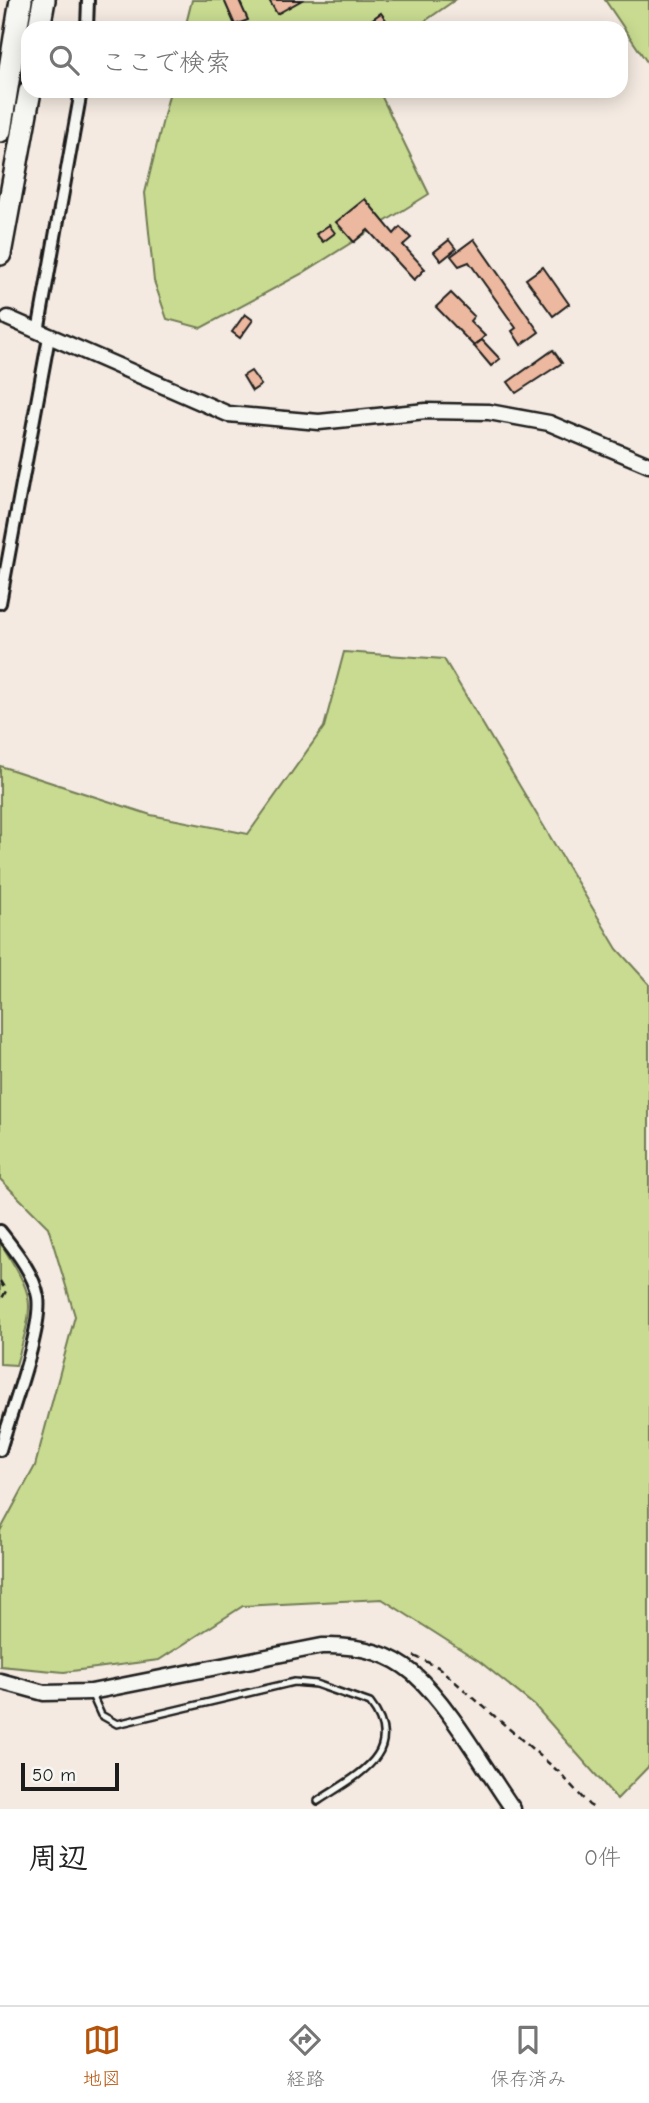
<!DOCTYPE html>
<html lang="ja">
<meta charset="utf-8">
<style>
:root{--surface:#fff;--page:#f6f6f6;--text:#222;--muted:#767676;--line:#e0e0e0;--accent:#b45309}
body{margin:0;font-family:"Comic Neue","Klee One",sans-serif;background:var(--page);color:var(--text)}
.scale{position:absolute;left:21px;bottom:18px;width:98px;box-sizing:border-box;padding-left:7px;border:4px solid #1c1c1c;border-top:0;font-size:19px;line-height:24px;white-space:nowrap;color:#1c1c1c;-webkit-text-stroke:5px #f6f6f2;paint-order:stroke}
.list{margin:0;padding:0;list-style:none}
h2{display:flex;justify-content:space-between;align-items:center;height:91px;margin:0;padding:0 28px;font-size:30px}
h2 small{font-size:23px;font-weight:400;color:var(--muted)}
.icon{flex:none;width:38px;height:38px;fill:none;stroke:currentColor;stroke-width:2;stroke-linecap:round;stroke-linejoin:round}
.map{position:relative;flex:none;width:649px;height:1809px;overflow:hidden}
.search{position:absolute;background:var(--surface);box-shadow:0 4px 18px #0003;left:21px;right:21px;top:21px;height:77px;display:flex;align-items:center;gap:18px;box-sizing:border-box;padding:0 24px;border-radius:21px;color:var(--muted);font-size:26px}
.sheet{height:196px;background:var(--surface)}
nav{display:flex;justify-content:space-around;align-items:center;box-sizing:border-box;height:98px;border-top:2px solid var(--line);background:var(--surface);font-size:19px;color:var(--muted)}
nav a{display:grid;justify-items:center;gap:4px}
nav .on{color:var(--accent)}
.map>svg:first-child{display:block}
.green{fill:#c8db90;stroke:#727c56;stroke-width:2}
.building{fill:#ecb89f;stroke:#1c1c1c;stroke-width:2}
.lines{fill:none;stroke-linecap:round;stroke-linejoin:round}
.service-casing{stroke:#1c1c1c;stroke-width:10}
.minor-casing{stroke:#1c1c1c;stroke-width:16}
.tertiary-casing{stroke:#1c1c1c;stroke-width:19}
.motorway-casing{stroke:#1c1c1c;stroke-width:26}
.path{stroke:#1c1c1c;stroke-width:2.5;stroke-dasharray:7 5;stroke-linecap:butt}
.service{stroke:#f6f6f2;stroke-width:5}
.minor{stroke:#f6f6f2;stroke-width:10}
.tertiary{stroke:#f6f6f2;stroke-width:14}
.motorway{stroke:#f6f6f2;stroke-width:21}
</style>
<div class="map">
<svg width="649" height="1809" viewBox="0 0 649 1809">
<rect width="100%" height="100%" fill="#f4eae1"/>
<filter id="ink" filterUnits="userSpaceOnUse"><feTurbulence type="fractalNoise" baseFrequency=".0143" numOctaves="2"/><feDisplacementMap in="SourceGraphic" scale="14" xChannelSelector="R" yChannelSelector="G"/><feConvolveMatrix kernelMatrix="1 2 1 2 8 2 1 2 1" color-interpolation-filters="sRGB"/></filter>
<g filter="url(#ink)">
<g class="green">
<path d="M192,0H455L415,28H185Z"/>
<path d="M605,0H649V65Z"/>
<path d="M170,91H379L429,194L303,273L201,328L167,319L154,281L145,193Z"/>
<path d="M344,652L444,659L617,949L649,984V1766L617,1799L535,1706L479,1661L382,1599L243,1606L159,1660L64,1672L0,1666V1531L35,1466L75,1316L48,1227L0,1179V766L151,815L248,834L324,727Z"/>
<path d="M0,1242C36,1300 35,1300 16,1365L0,1364Z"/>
</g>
<g class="building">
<path d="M224,0H239L248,20L235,25Z"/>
<path d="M269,0H302L277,14Z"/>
<path d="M381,13L392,28H360Z"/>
<path d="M365,199L394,234L400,227L411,238L403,245L425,269L414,280L368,230L354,242L336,222Z"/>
<path d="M329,225L335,233L323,242L316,234Z"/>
<path d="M474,239L539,332L521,345L512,331L516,328L469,262L459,266L451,256Z"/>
<path d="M449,240L456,249L441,261L434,252Z"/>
<path d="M543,267L569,304L553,316L526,279Z"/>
<path d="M451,293L474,316L470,321L485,336L474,346L436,307Z"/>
<path d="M245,314L253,320L240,338L232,332Z"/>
<path d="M482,340L500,359L491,366L474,346Z"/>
<path d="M553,350L562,363L516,393L508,382Z"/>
<path d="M251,371L261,385L252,391L243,376Z"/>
</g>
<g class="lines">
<defs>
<path id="service" d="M92,1695L101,1715L117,1724L294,1682L316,1684L370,1703C409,1753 355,1776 318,1801"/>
<g id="minor">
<path d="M87,28L88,0"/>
<path d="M38,332L81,91"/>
<path d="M0,603L49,337"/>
<path d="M0,1231C14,1249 34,1273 38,1297C43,1329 10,1415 0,1450"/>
</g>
<g id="tertiary">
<path d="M8,318L228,414L319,422L426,411L489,412L549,423L649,465"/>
<path d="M0,1681L44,1693L91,1692L322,1646C353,1645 388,1651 413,1673C450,1706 484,1768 513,1809"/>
</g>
<g id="motorway">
<path d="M39,28L44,0"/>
<path d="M0,131L21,0"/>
<path d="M0,254L30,91"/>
</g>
</defs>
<use href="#service" class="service-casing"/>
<use href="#minor" class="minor-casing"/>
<use href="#tertiary" class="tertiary-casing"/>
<use href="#motorway" class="motorway-casing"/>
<g class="path">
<path d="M0,1281L6,1291L0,1302"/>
<path d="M414,1656L438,1667L560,1773L589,1805L596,1809"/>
</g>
<use href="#service" class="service"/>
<use href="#minor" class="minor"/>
<use href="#tertiary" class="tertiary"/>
<use href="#motorway" class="motorway"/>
</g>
</g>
</svg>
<div class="scale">50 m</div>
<div class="search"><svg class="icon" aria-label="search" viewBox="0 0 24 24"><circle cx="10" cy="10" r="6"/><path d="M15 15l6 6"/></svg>ここで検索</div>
</div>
<section class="sheet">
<h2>周辺<small>0件</small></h2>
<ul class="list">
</ul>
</section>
<nav>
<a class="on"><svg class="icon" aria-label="map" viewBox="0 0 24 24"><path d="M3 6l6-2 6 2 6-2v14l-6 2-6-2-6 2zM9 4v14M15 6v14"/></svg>地図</a>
<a><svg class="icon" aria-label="directions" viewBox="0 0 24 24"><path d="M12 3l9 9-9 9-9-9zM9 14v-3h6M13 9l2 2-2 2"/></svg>経路</a>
<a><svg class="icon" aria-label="saved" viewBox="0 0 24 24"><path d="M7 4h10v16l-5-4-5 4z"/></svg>保存済み</a>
</nav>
